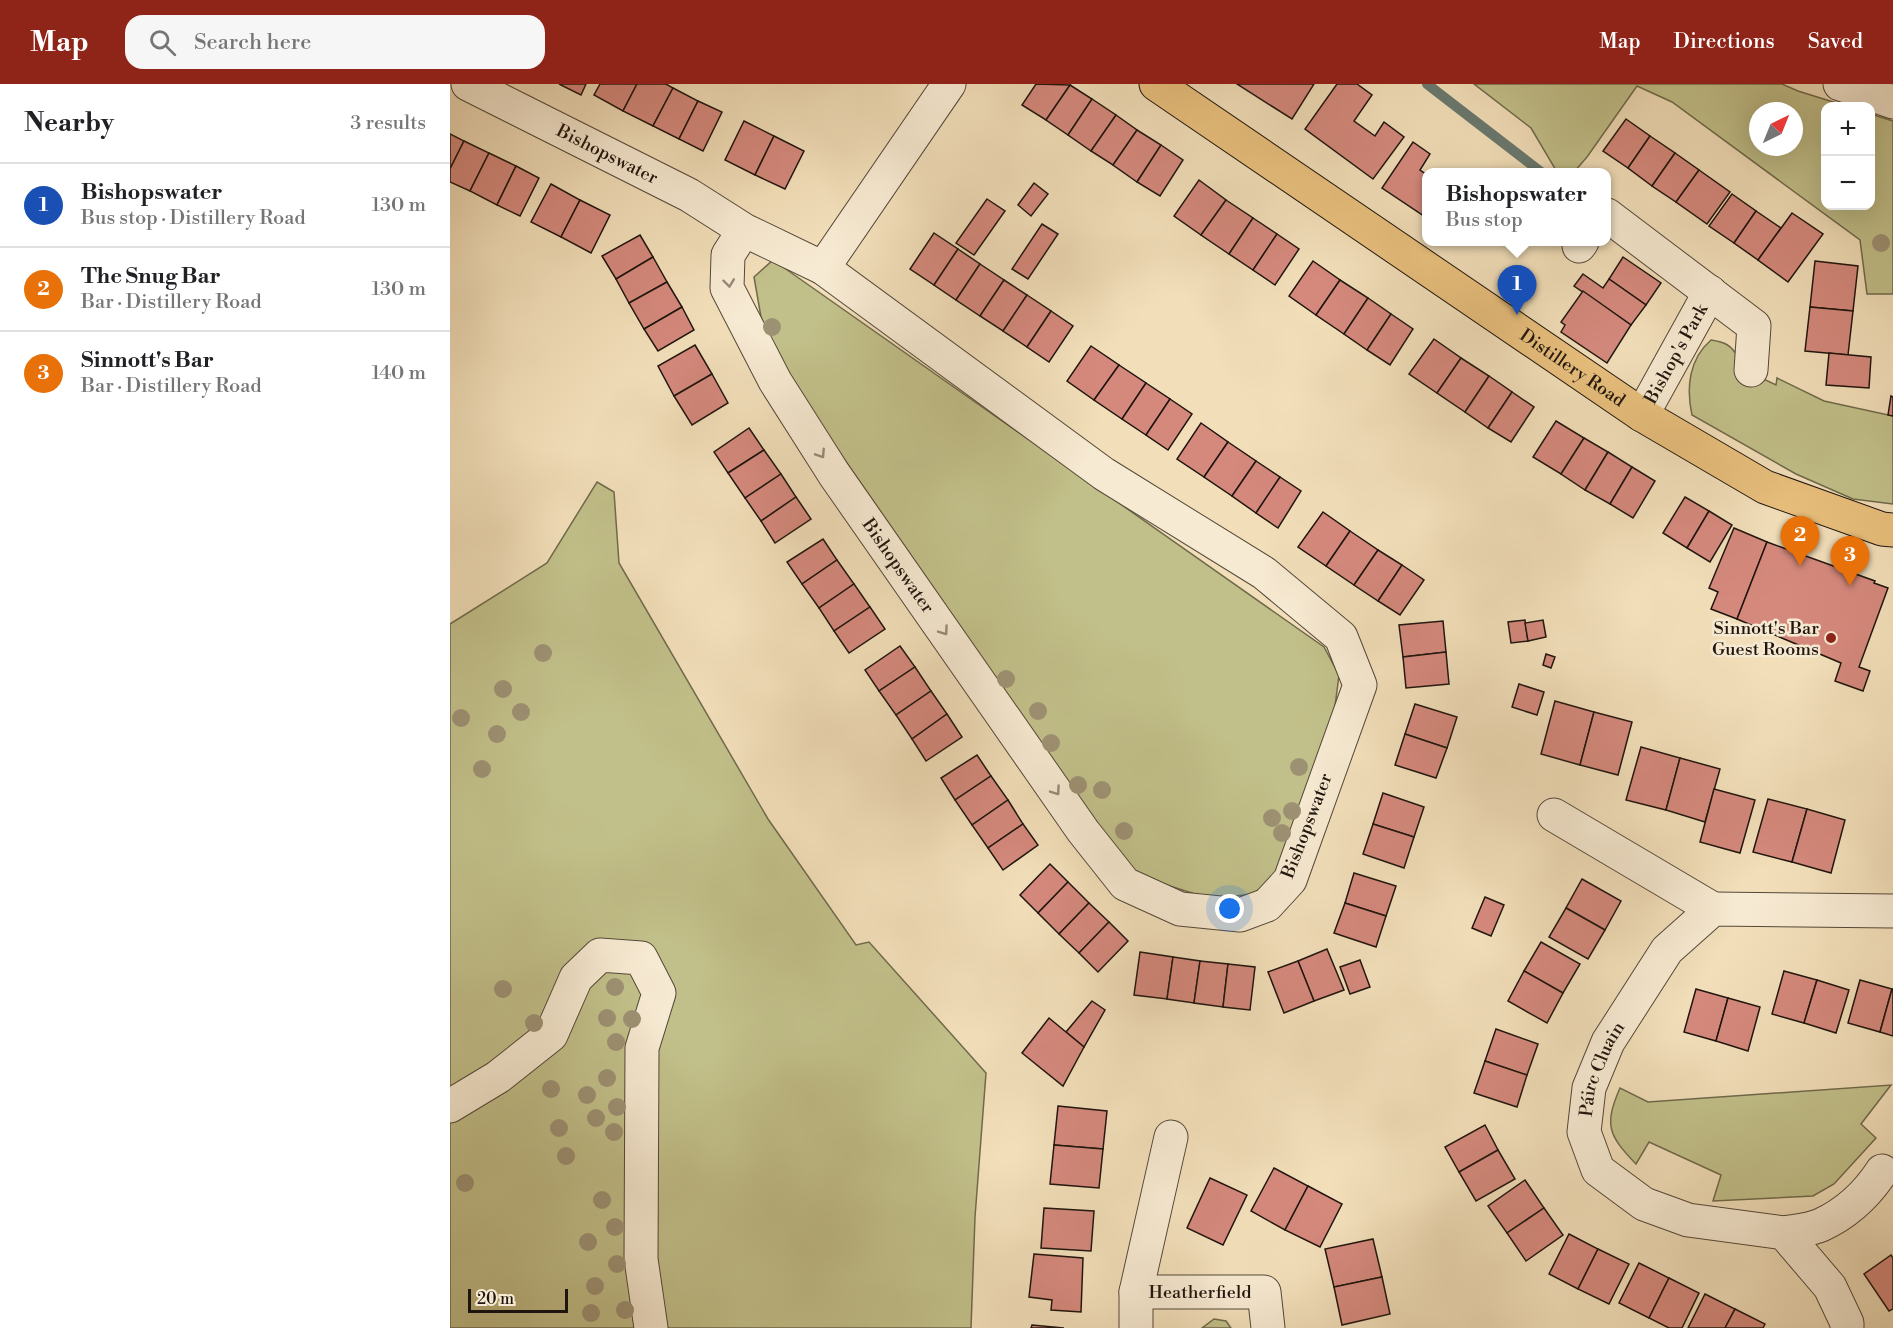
<!DOCTYPE html>
<meta charset="utf-8">
<style>
:root{--surface:#fff;--page:#f6f6f6;--text:#202124;--muted:#757577;--line:#e0e0e0;--accent:#8f2418}
body{margin:0;font-family:"Libre Bodoni",serif;background:var(--page);color:var(--text)}
.controls{position:absolute;right:18px;top:18px;display:grid;overflow:hidden;border-radius:12px;box-shadow:0 6px 24px #0002}
.controls button{width:54px;height:54px;display:grid;place-items:center;padding:0;border:0;border-bottom:2px solid var(--line);background:var(--surface);color:var(--text);font:30px sans-serif}
.compass{position:absolute;left:1299px;top:18px;width:54px;height:54px;border-radius:50%;background:var(--surface);box-shadow:0 6px 24px #0002;rotate:43deg}
.scale{position:absolute;left:18px;bottom:15px;width:100px;box-sizing:border-box;padding-left:6px;border:3px solid #1f150e;border-top:0;font-size:16px;line-height:21px;white-space:nowrap;color:#1f150e;-webkit-text-stroke:4px #f7ead2;paint-order:stroke}
.you{position:absolute;left:780px;top:825px;width:21px;height:21px;margin:-15px;border:4px solid #fff;border-radius:50%;background:#1a73e8;box-shadow:0 0 0 9px #1a73e833}
.badge{display:grid;place-items:center;width:39px;height:39px;border-radius:50%;background:var(--accent);color:#fff;font-size:20px;font-weight:700}
.pin{position:absolute;translate:-50% -50px;filter:drop-shadow(0 2px 3px #0008)}
.pin::after{content:'';position:absolute;top:32px;width:21px;height:18px;background:inherit;clip-path:polygon(0 0,100% 0,50% 100%)}
.popup{position:absolute;left:972px;top:84px;width:189px;height:78px;box-sizing:border-box;display:grid;place-content:center;border-radius:12px;background:var(--surface);filter:drop-shadow(0 2px 4px #0005);font-size:20px;white-space:nowrap;color:var(--muted)}
.popup b{font-size:22px;color:var(--text)}
.popup::after{content:'';position:absolute;left:50%;top:100%;margin-left:-12px;border:12px solid transparent;border-top-color:var(--surface)}
.list{margin:0;padding:0;list-style:none}
h2{display:flex;justify-content:space-between;align-items:center;height:78px;margin:0;padding:0 24px;font-size:26px}
h2 small{font-size:20px;font-weight:400;color:var(--muted)}
.list li{display:grid;grid-template-columns:39px 1fr auto;gap:18px;align-items:center;box-sizing:border-box;height:84px;padding:0 24px;border-top:2px solid var(--line)}
.list b{display:block;font-size:22px;white-space:nowrap}
.list p{margin:0;font-size:20px;white-space:nowrap;color:var(--muted)}
.list em{font-size:20px;font-style:normal;color:var(--muted)}
.icon{flex:none;width:33px;height:33px;fill:none;stroke:currentColor;stroke-width:2;stroke-linecap:round;stroke-linejoin:round}
.map{position:relative;flex:none;width:1443px;height:1244px;overflow:hidden}
header{display:flex;align-items:center;gap:36px;box-sizing:border-box;height:84px;padding:0 30px;background:var(--accent);color:#fff}
header strong{font-size:28px}
nav{display:flex;gap:33px;margin-inline-start:auto;font-size:21px}
.search{width:420px;height:54px;background:var(--page);display:flex;align-items:center;gap:15px;box-sizing:border-box;padding:0 21px;border-radius:18px;color:var(--muted);font-size:22px}
main{display:flex}
aside{flex:1;background:var(--surface)}
.map>svg:first-child{display:block}
.green{fill:#c2c08a;stroke:#706a4c;stroke-width:1.5;fill-rule:evenodd}
.lines{fill:none;stroke-linecap:round;stroke-linejoin:round}
.stream{stroke:#697970;stroke-width:10}
.building{fill:#d5897d;stroke:#1f150e;stroke-width:1.5}
.minor-casing{stroke:#544839;stroke-width:35}
.major-casing{stroke:#1f150e;stroke-width:35}
.minor{stroke:#f7ead2;stroke-width:33}
.major{stroke:#e9c07d;stroke-width:33}
.tree{fill:#9d9173}
.oneway{stroke:#968a7a}
.poi-dot{fill:#8f2418;stroke:#f7ead2;stroke-width:2}
.labels{text-anchor:middle;dominant-baseline:central;stroke-width:5;stroke-linejoin:round;paint-order:stroke}
.street-label{font-size:18px;fill:#1f150e;stroke:#f7ead2}
.poi-label{font-size:18px;fill:#1f150e;stroke:#f7ead2;text-anchor:end}
</style>
<header>
<strong>Map</strong>
<div class="search"><svg class="icon" aria-label="search" viewBox="0 0 24 24"><circle cx="10" cy="10" r="6"/><path d="M15 15l6 6"/></svg>Search here</div>
<nav><a>Map</a><a>Directions</a><a>Saved</a></nav>
</header>
<main>
<aside>
<h2>Nearby<small>3 results</small></h2>
<ul class="list">
<li><span class="badge" style="background:#1a4fb4">1</span><div><b>Bishopswater</b><p>Bus stop · Distillery Road</p></div><em>130 m</em></li>
<li><span class="badge" style="background:#e8710a">2</span><div><b>The Snug Bar</b><p>Bar · Distillery Road</p></div><em>130 m</em></li>
<li><span class="badge" style="background:#e8710a">3</span><div><b>Sinnott's Bar</b><p>Bar · Distillery Road</p></div><em>140 m</em></li>
</ul>
</aside>
<div class="map">
<svg width="1443" height="1244" viewBox="0 0 1443 1244">
<rect width="100%" height="100%" fill="#f2dfba"/>
<filter id="stains"><feTurbulence type="fractalNoise" baseFrequency=".00333" numOctaves="4"/><feColorMatrix values="0 0 0 0 .2 0 0 0 0 .09 0 0 0 0 .02 0 0 0 .5 -.17"/></filter>
<radialGradient id="worn" r=".72"><stop offset=".6" stop-color="#630" stop-opacity="0"/><stop offset="1" stop-color="#630" stop-opacity=".3"/></radialGradient>
<g class="green">
<path d="M1024,0H1332L1348,7L1396,22H1376V122H1420L1421,30L1443,37V210H1417L1410,156L1222,18L1187,2L1137,73L1124,88H1107L1081,44ZM1308,27H1344V63H1308Z"/>
<path d="M323,176L874,563L889,591L884,630L827,793L802,810L761,815L685,791L636,724L336,291L311,233L304,193Z"/>
<path d="M1261,256C1275,258 1281,261 1288,273L1286,282L1326,301L1327,294L1374,317L1443,332V420L1403,415L1346,390L1242,331C1236,304 1239,275 1261,256Z"/>
<path d="M147,398L164,408L169,479L318,735L406,861L419,858L536,989L525,1133L521,1244H0V540L97,479Z"/>
<path d="M1441,1001L1411,1040L1426,1054L1384,1100L1363,1112L1263,1117L1271,1091L1199,1058L1186,1080C1158,1051 1154,1041 1170,1004L1198,1018Z"/>
<path d="M764,1235L776,1237L781,1244H752Z"/>
</g>
<g class="lines">
<path class="stream" d="M977,0L1091,88"/>
</g>
<g class="building">
<path d="M109,0H136L131,11Z"/>
<path d="M150,0H187L173,27L144,11Z"/>
<path d="M187,0H216L223,4L203,42L173,27Z"/>
<path d="M586,0L620,1L596,36L572,21Z"/>
<path d="M787,0H864L842,35Z"/>
<path d="M887,0H907L922,11L904,37L925,52L934,38L954,53L923,95L855,45Z"/>
<path d="M620,1L642,15L618,51L596,36Z"/>
<path d="M223,4L248,17L229,55L203,42Z"/>
<path d="M642,15L666,31L641,67L618,51Z"/>
<path d="M248,17L272,28L253,67L229,55Z"/>
<path d="M666,31L687,46L663,81L641,67Z"/>
<path d="M1176,35L1200,52L1178,84L1153,67Z"/>
<path d="M294,37L324,52L305,91L275,76Z"/>
<path d="M687,46L711,61L687,98L663,81Z"/>
<path d="M0,50L14,57L0,85Z"/>
<path d="M324,52L354,67L335,105L305,91Z"/>
<path d="M1200,52L1225,69L1202,102L1178,84Z"/>
<path d="M14,57L39,69L20,107L0,98V85Z"/>
<path d="M963,58L980,70L970,86L977,91V134L932,104Z"/>
<path d="M711,61L733,76L710,112L687,98Z"/>
<path d="M39,69L66,82L47,121L20,107Z"/>
<path d="M1225,69L1249,86L1226,118L1202,102Z"/>
<path d="M66,82L89,94L70,132L47,121Z"/>
<path d="M1249,86L1280,108L1257,140L1226,118Z"/>
<path d="M749,96L776,116L751,151L724,132Z"/>
<path d="M584,99L598,110L581,132L568,121Z"/>
<path d="M101,100L130,116L111,153L81,138Z"/>
<path d="M1282,110L1306,127L1284,159L1259,142Z"/>
<path d="M537,115L555,127L524,171L506,159Z"/>
<path d="M130,116L160,131L141,169L111,153Z"/>
<path d="M776,116L803,134L779,170L751,151Z"/>
<path d="M1306,127L1331,144L1308,176L1284,159Z"/>
<path d="M1342,129L1373,150L1338,198L1308,176Z"/>
<path d="M803,134L827,150L803,186L779,170Z"/>
<path d="M592,140L608,150L578,195L562,185Z"/>
<path d="M484,149L508,165L484,201L460,185Z"/>
<path d="M827,150L849,165L825,201L803,186Z"/>
<path d="M190,151L203,173L166,195L152,172Z"/>
<path d="M508,165L530,180L506,216L484,201Z"/>
<path d="M203,173L217,198L179,219L166,195Z"/>
<path d="M1173,173L1211,199L1196,221L1159,195Z"/>
<path d="M863,177L890,196L866,231L839,212Z"/>
<path d="M1365,177L1408,182L1403,227L1360,223Z"/>
<path d="M530,180L554,196L530,232L506,216Z"/>
<path d="M1133,190L1153,204L1159,195L1196,221L1181,241L1124,202Z"/>
<path d="M554,196L577,211L553,247L530,232Z"/>
<path d="M890,196L918,214L894,250L866,231Z"/>
<path d="M217,198L232,223L194,245L179,219Z"/>
<path d="M1133,207L1181,241L1157,279L1111,248L1115,241L1111,238Z"/>
<path d="M577,211L601,227L577,263L553,247Z"/>
<path d="M918,214L941,230L917,266L894,250Z"/>
<path d="M232,223L244,246L208,267L194,245Z"/>
<path d="M1360,223L1403,227L1398,271L1355,267Z"/>
<path d="M601,227L623,242L599,278L577,263Z"/>
<path d="M941,230L963,245L940,281L917,266Z"/>
<path d="M984,255L1011,274L987,309L959,290Z"/>
<path d="M245,261L262,290L224,312L208,282Z"/>
<path d="M641,262L669,281L644,316L617,297Z"/>
<path d="M1379,269L1421,273L1419,304L1376,301Z"/>
<path d="M1011,274L1039,292L1015,328L987,309Z"/>
<path d="M669,281L696,299L672,335L644,316Z"/>
<path d="M262,290L278,319L242,341L224,312Z"/>
<path d="M1039,292L1062,308L1038,344L1015,328Z"/>
<path d="M696,299L720,315L696,351L672,335Z"/>
<path d="M1062,308L1084,323L1061,358L1038,344Z"/>
<path d="M1441,312L1443,313V332L1438,331Z"/>
<path d="M720,315L742,330L718,366L696,351Z"/>
<path d="M1106,337L1134,354L1111,390L1083,373Z"/>
<path d="M751,339L778,358L754,393L727,375Z"/>
<path d="M299,344L314,366L278,389L264,368Z"/>
<path d="M1134,354L1158,368L1135,406L1111,390Z"/>
<path d="M778,358L806,377L782,412L754,393Z"/>
<path d="M314,366L331,390L295,414L278,389Z"/>
<path d="M1158,368L1182,383L1160,420L1135,406Z"/>
<path d="M806,377L830,393L806,429L782,412Z"/>
<path d="M1182,383L1205,397L1183,434L1160,420Z"/>
<path d="M331,390L346,413L311,437L295,414Z"/>
<path d="M830,393L851,407L828,444L806,429Z"/>
<path d="M346,413L361,435L325,459L311,437Z"/>
<path d="M1235,413L1259,427L1237,464L1213,449Z"/>
<path d="M1259,427L1282,441L1260,478L1237,464Z"/>
<path d="M873,428L900,447L876,482L848,463Z"/>
<path d="M1284,444L1317,458L1287,535L1261,525L1268,508L1259,504Z"/>
<path d="M900,447L928,466L904,501L876,482Z"/>
<path d="M373,455L387,476L352,500L337,478Z"/>
<path d="M1317,458L1425,497L1424,499L1438,504L1409,583L1420,587L1413,607L1385,597L1391,579L1287,535Z"/>
<path d="M928,466L952,481L928,517L904,501Z"/>
<path d="M387,476L404,500L369,524L352,500Z"/>
<path d="M952,481L974,496L950,531L928,517Z"/>
<path d="M404,500L420,523L384,547L369,524Z"/>
<path d="M420,523L435,545L399,569L384,547Z"/>
<path d="M1075,536L1078,557L1061,559L1058,538Z"/>
<path d="M1093,536L1096,553L1078,557L1075,539Z"/>
<path d="M993,537L996,568L953,573L949,541Z"/>
<path d="M450,562L465,583L429,607L415,586Z"/>
<path d="M996,568L999,600L956,604L953,573Z"/>
<path d="M1096,570L1105,573L1101,584L1093,581Z"/>
<path d="M465,583L481,607L446,631L429,607Z"/>
<path d="M1069,600L1094,608L1087,631L1062,623Z"/>
<path d="M481,607L497,630L462,655L446,631Z"/>
<path d="M1105,617L1144,628L1130,681L1091,670Z"/>
<path d="M965,620L1007,633L997,664L955,650Z"/>
<path d="M1144,628L1182,638L1168,691L1130,681Z"/>
<path d="M497,630L512,653L476,677L462,655Z"/>
<path d="M955,650L997,664L986,694L945,681Z"/>
<path d="M1191,663L1230,674L1216,726L1176,716Z"/>
<path d="M527,671L541,692L505,716L491,694Z"/>
<path d="M1230,674L1270,685L1255,738L1216,726Z"/>
<path d="M541,692L558,716L522,741L505,716Z"/>
<path d="M1264,705L1305,716L1290,769L1250,758Z"/>
<path d="M933,709L974,723L964,753L923,740Z"/>
<path d="M1318,715L1357,725L1342,778L1303,768Z"/>
<path d="M558,716L573,740L538,764L522,741Z"/>
<path d="M1357,725L1395,736L1381,789L1342,778Z"/>
<path d="M573,740L588,761L553,786L538,764Z"/>
<path d="M923,740L964,753L954,784L913,770Z"/>
<path d="M600,780L618,798L588,829L570,811Z"/>
<path d="M904,789L946,802L936,832L895,819Z"/>
<path d="M1132,795L1171,817L1155,846L1116,824Z"/>
<path d="M618,798L639,819L609,850L588,829Z"/>
<path d="M1035,813L1054,821L1041,852L1022,844Z"/>
<path d="M639,819L659,838L629,869L609,850Z"/>
<path d="M895,819L936,832L926,863L884,849Z"/>
<path d="M1116,824L1155,846L1138,875L1099,853Z"/>
<path d="M659,838L678,857L648,888L629,869Z"/>
<path d="M1091,858L1130,880L1113,909L1074,887Z"/>
<path d="M877,865L894,906L864,917L848,877Z"/>
<path d="M690,868L723,873L717,915L684,911Z"/>
<path d="M723,873L750,877L744,919L717,915Z"/>
<path d="M910,876L920,903L900,910L890,883Z"/>
<path d="M750,877L778,880L773,923L744,919Z"/>
<path d="M848,877L864,917L834,929L818,888Z"/>
<path d="M778,880L805,883L800,926L773,923Z"/>
<path d="M1074,887L1113,909L1097,939L1058,917Z"/>
<path d="M1334,887L1367,896L1354,939L1322,930Z"/>
<path d="M1367,896L1399,906L1386,949L1354,939Z"/>
<path d="M1410,896L1442,905L1430,948L1398,939Z"/>
<path d="M1246,905L1278,914L1266,957L1234,948Z"/>
<path d="M1442,905H1443V952L1430,948Z"/>
<path d="M1278,914L1310,923L1298,967L1266,957Z"/>
<path d="M642,917L655,926L634,963L616,948Z"/>
<path d="M599,934L634,963L613,1002L572,969Z"/>
<path d="M1046,945L1088,960L1077,991L1035,977Z"/>
<path d="M1035,977L1077,991L1067,1023L1024,1009Z"/>
<path d="M608,1022L657,1027L653,1065L604,1061Z"/>
<path d="M1035,1041L1048,1066L1009,1088L995,1063Z"/>
<path d="M604,1061L653,1065L649,1104L600,1100Z"/>
<path d="M1048,1066L1065,1095L1026,1117L1009,1088Z"/>
<path d="M824,1084L858,1102L835,1146L801,1127Z"/>
<path d="M760,1094L797,1111L773,1161L737,1144Z"/>
<path d="M1075,1096L1094,1124L1057,1149L1038,1122Z"/>
<path d="M858,1102L892,1120L870,1163L835,1146Z"/>
<path d="M594,1124L644,1127L641,1167L591,1164Z"/>
<path d="M1094,1124L1113,1151L1076,1177L1057,1149Z"/>
<path d="M1119,1150L1148,1165L1128,1205L1099,1190Z"/>
<path d="M923,1155L932,1193L884,1203L875,1165Z"/>
<path d="M1148,1165L1179,1180L1159,1220L1128,1205Z"/>
<path d="M584,1170L633,1174L631,1228L601,1226L602,1216L579,1213Z"/>
<path d="M1441,1171L1443,1174V1225L1439,1227L1414,1190Z"/>
<path d="M1189,1179L1219,1194L1199,1234L1169,1219Z"/>
<path d="M932,1193L940,1230L892,1241L884,1203Z"/>
<path d="M1219,1194L1249,1209L1232,1244H1219L1199,1234Z"/>
<path d="M1255,1210L1285,1225L1275,1244H1238Z"/>
<path d="M1285,1225L1315,1240L1313,1244H1275Z"/>
<path d="M582,1241L614,1244H581Z"/>
</g>
<g class="lines">
<defs>
<g id="minor">
<path id="s1" d="M18,0L239,111L294,146L373,184L654,390L814,489L891,553L910,601L840,796L817,821L790,831L730,825L675,800L633,747L384,390L325,297L277,204L278,171L294,146"/>
<path d="M1390,0L1443,18"/>
<path d="M1157,131L1304,242L1301,286"/>
<path d="M1129,162L1132,158"/>
<path d="M373,184L499,0"/>
<path id="s2" d="M1192,331L1260,208"/>
<path d="M1104,731L1263,825"/>
<path d="M0,1022L48,993L101,951L126,894L150,871L191,874L209,909L192,964L191,1175L201,1244"/>
<path d="M1334,1149C1345,1147 1360,1146 1371,1141C1397,1129 1417,1110 1432,1087"/>
<path id="s3" d="M686,1208H814L818,1244"/>
<path d="M686,1244V1208L721,1053"/>
<path id="s4" d="M1397,1244V1239L1380,1203L1334,1149L1238,1136L1194,1120L1148,1086L1134,1048L1139,1004L1158,958L1217,866L1263,825L1443,827"/>
</g>
<g id="major">
<path id="s5" d="M706,0L1192,331L1315,403L1432,445L1443,446"/>
</g>
</defs>
<use href="#minor" class="minor-casing"/>
<use href="#major" class="major-casing"/>
<use href="#minor" class="minor"/>
<use href="#major" class="major"/>
</g>
<g class="tree">
<circle cx="1431" cy="159" r="9"/>
<circle cx="322" cy="243" r="9"/>
<circle cx="93" cy="569" r="9"/>
<circle cx="556" cy="595" r="9"/>
<circle cx="53" cy="605" r="9"/>
<circle cx="588" cy="627" r="9"/>
<circle cx="71" cy="628" r="9"/>
<circle cx="11" cy="634" r="9"/>
<circle cx="47" cy="650" r="9"/>
<circle cx="601" cy="659" r="9"/>
<circle cx="849" cy="683" r="9"/>
<circle cx="32" cy="685" r="9"/>
<circle cx="628" cy="701" r="9"/>
<circle cx="652" cy="706" r="9"/>
<circle cx="842" cy="727" r="9"/>
<circle cx="822" cy="734" r="9"/>
<circle cx="674" cy="747" r="9"/>
<circle cx="832" cy="749" r="9"/>
<circle cx="165" cy="903" r="9"/>
<circle cx="53" cy="905" r="9"/>
<circle cx="157" cy="934" r="9"/>
<circle cx="182" cy="935" r="9"/>
<circle cx="84" cy="939" r="9"/>
<circle cx="166" cy="958" r="9"/>
<circle cx="157" cy="994" r="9"/>
<circle cx="101" cy="1005" r="9"/>
<circle cx="137" cy="1011" r="9"/>
<circle cx="167" cy="1023" r="9"/>
<circle cx="146" cy="1034" r="9"/>
<circle cx="109" cy="1044" r="9"/>
<circle cx="164" cy="1048" r="9"/>
<circle cx="116" cy="1072" r="9"/>
<circle cx="15" cy="1099" r="9"/>
<circle cx="152" cy="1116" r="9"/>
<circle cx="165" cy="1143" r="9"/>
<circle cx="138" cy="1158" r="9"/>
<circle cx="167" cy="1180" r="9"/>
<circle cx="145" cy="1202" r="9"/>
<circle cx="175" cy="1226" r="9"/>
<circle cx="141" cy="1229" r="9"/>
</g>
<defs><path id="oneway-chevron" d="M-2-3.5L2.5 0L-2 3.5" fill="none" stroke-width="1.6" stroke-linecap="round" stroke-linejoin="round" transform="scale(1.5)"/></defs>
<g class="oneway">
<use href="#oneway-chevron" transform="translate(279 199) rotate(83)"/>
<use href="#oneway-chevron" transform="translate(371 370) rotate(57)"/>
<use href="#oneway-chevron" transform="translate(494 547) rotate(55)"/>
<use href="#oneway-chevron" transform="translate(606 707) rotate(55)"/>
</g>
<circle class="poi-dot" cx="1381" cy="554" r="6"/>
<g class="labels">
<g class="street-label">
<text stroke="none"><textPath href="#s1" startOffset="156">Bishopswater</textPath></text>
<text stroke="none"><textPath href="#s2" startOffset="70">Bishop's Park</textPath></text>
<text stroke="none"><textPath href="#s5" startOffset="504">Distillery Road</textPath></text>
<text transform="translate(448 482) rotate(55)">Bishopswater</text>
<text transform="translate(857 742) rotate(-69)">Bishopswater</text>
<text stroke="none"><textPath href="#s4" startOffset="423">Páirc Cluain</textPath></text>
<text stroke="none"><textPath href="#s3" startOffset="64">Heatherfield</textPath></text>
</g>
<g class="poi-label">
<text x="1369" y="544">Sinnott's Bar<tspan x="1369" dy="21">Guest Rooms</tspan></text>
</g>
</g>
<rect width="100%" height="100%" filter="url(#stains)"/>
<rect width="100%" height="100%" fill="url(#worn)"/>
</svg>
<div class="controls">
<button>+</button>
<button>−</button>
</div>
<svg class="compass" viewBox="-18 -18 36 36"><path d="M0-13l5 13h-10z" fill="#e53935"/><path d="M0 13l5-13h-10z" fill="#757577"/></svg>
<div class="scale">20 m</div>
<div class="you"></div>
<div class="pin badge" style="left:1067px;top:231px;background:#1a4fb4">1</div>
<div class="popup"><b>Bishopswater</b>Bus stop</div>
<div class="pin badge" style="left:1350px;top:482px;background:#e8710a">2</div>
<div class="pin badge" style="left:1400px;top:502px;background:#e8710a">3</div>
</div>
</main>
